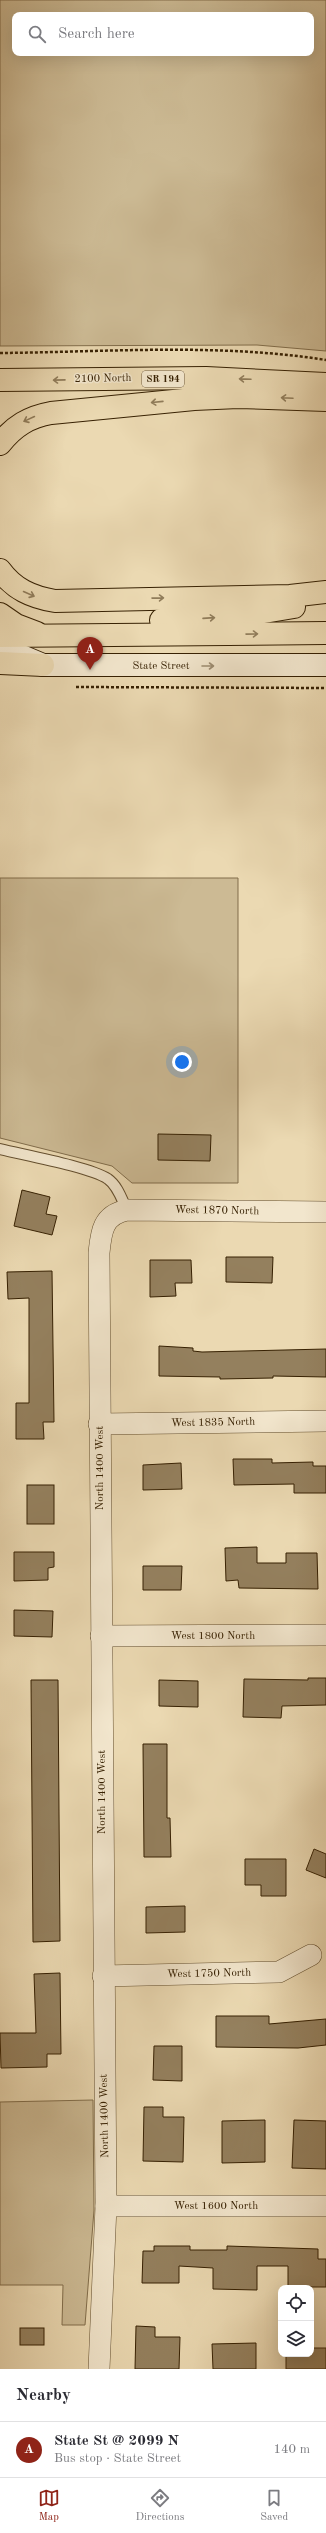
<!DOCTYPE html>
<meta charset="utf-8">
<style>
:root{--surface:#fff;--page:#f7f7f7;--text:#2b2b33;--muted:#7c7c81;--line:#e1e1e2;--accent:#8f2418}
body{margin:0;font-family:"Old Standard TT",serif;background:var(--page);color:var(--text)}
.controls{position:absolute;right:12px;bottom:12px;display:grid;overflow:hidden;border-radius:8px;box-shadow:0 4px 16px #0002}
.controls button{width:36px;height:36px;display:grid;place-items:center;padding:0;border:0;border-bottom:1px solid var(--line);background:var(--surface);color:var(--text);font:20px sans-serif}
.you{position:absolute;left:182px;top:1062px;width:14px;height:14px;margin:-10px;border:3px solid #fff;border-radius:50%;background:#1a73e8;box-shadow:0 0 0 6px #1a73e833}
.badge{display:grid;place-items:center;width:26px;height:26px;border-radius:50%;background:var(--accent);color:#fff;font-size:13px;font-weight:700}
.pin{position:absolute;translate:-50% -33px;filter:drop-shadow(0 1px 2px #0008)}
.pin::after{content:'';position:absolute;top:21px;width:14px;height:12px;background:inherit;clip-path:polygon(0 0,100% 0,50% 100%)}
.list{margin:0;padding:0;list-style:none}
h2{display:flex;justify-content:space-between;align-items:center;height:52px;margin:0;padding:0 16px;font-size:17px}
h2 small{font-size:13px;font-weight:400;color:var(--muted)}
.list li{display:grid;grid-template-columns:26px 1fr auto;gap:12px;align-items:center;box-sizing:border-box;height:56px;padding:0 16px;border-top:1px solid var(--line)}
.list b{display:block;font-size:15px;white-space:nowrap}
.list p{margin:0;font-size:13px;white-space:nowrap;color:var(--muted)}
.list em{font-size:13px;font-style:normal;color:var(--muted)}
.icon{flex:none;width:22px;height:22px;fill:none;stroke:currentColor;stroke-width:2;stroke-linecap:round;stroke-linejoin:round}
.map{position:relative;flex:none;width:326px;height:2369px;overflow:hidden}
.search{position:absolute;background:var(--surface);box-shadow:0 4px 16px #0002;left:12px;right:12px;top:12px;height:44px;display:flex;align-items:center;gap:10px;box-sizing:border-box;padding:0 14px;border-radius:8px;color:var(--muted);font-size:15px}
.sheet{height:108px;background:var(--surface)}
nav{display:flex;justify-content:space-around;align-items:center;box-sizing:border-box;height:56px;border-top:1px solid var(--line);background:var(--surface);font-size:11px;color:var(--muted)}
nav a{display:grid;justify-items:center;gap:2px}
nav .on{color:var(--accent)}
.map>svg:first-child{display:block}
.green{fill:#ccba94;stroke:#816d4b;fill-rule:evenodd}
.building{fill:#94805e;stroke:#362002}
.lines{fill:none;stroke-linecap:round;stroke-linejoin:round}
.lane-casing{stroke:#634e2e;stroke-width:12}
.street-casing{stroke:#634e2e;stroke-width:22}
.secondary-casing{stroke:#362002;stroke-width:24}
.highway-casing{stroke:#362002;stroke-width:24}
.path{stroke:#362002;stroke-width:2.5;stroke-dasharray:3 2;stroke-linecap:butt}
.lane{stroke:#f2e6cd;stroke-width:10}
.street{stroke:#f2e6cd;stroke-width:21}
.secondary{stroke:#f2e6cd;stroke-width:22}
.highway{stroke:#ebd9b2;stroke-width:22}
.oneway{stroke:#907c5a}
.oneway2{stroke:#9d8d72}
.labels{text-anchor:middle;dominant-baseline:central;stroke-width:3;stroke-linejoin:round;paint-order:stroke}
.shield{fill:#f2e6cd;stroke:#6e5b3f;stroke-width:1}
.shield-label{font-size:10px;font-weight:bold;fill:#362002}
.street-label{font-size:11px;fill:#362002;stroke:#f2e6cd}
</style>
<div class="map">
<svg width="326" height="2369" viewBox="0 0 326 2369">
<rect width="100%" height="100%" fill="#ebd9b2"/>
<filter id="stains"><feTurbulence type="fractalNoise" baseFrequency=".005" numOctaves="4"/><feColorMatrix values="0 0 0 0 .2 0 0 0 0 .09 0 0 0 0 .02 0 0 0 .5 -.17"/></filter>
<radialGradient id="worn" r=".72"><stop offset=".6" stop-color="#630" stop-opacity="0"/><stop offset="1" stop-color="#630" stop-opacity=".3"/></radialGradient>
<g class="green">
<path d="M0,0H326V351L257,345L0,346ZM15,15H311V53H15Z"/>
<path d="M0,878H238V1183H132L112,1166L0,1138Z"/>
<path d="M93,2100L94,2210L85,2325H62L63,2285H0V2102Z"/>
</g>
<g class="building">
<path d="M158,1134L211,1135L210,1161L158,1160Z"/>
<path d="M22,1190L50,1197L46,1214L57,1216L52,1235L14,1226Z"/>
<path d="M226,1257H273L272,1283L226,1282Z"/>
<path d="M150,1260H191L192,1283H175L176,1296L150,1297Z"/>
<path d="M52,1271L54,1422H43L44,1439H16V1403H29V1298L8,1299L7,1272Z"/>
<path d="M159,1346L193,1348V1351L202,1352L326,1349V1377L273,1376V1378L220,1379V1377L159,1376Z"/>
<path d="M233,1459H272V1463L313,1462V1466H326V1493H294V1484L234,1485Z"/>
<path d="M181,1463L182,1489L143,1490V1465Z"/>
<rect x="27" y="1485" width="27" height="39"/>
<path d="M257,1547V1563H286V1553H317L318,1589L239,1588L238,1580L226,1581L225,1548Z"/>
<path d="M14,1552H54V1567L48,1568V1580L14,1581Z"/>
<path d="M143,1566H182L181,1590H143Z"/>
<path d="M14,1610L53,1611L52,1637L14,1636Z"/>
<path d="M308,1678H326V1705L282,1706L281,1718L243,1717L244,1679L308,1680Z"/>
<path d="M31,1680H58L60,1941L33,1942Z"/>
<path d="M159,1680L198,1681V1707L159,1706Z"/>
<path d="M143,1744H167V1818H170L171,1857H144Z"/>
<path d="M314,1849L326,1854V1878L306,1870Z"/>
<path d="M245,1859H286V1896H261V1885H245Z"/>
<path d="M185,1906V1932L146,1933V1907Z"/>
<path d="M60,1973L61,2054H47V2067L1,2068L0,2033H36L34,1974Z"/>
<path d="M216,2016H269V2024L326,2019V2045L298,2048L216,2047Z"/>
<path d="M154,2046H182V2081L153,2080Z"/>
<path d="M144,2107H163V2117H184L183,2162L143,2161Z"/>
<path d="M265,2120V2162L222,2163V2121Z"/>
<path d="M294,2120L326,2121V2169L292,2168Z"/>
<path d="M154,2246H190V2250H227V2246L318,2249V2259H326V2287H288V2266H257V2290L213,2289V2268L179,2266V2283H142L143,2251H154Z"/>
<path d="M136,2326L155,2327V2337H180L179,2369H135Z"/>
<rect x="20" y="2328" width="24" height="17"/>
<path d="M256,2343V2369H213L212,2344Z"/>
<path d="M311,2348H326V2369H286V2354H311Z"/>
</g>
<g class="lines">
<defs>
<path id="lane" d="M0,1149C24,1155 90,1167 108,1179C118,1186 122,1200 127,1210"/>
<g id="street">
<path d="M99,1424L326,1421"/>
<path d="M101,1636L326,1635"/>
<path d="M103,1976L279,1972L311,1955"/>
<path d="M106,2206H326"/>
<path d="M99,2369L106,2206L99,1253C101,1233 102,1215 127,1210L326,1212"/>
</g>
<path id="secondary" d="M0,647L43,665H326"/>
<g id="highway">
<path d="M0,380L206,378L326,384"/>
<path d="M0,444C14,426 29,417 51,413L194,399L238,397L326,400"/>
<path d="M0,570C14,589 31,597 55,601L290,596L326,592"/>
<path d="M0,614L16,625L37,633"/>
<path d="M161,620L239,616L294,607"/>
<path d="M0,636L326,633"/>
<path d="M0,663L43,665"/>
</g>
</defs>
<use href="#lane" class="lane-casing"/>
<use href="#street" class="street-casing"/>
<use href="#secondary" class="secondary-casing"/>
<use href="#highway" class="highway-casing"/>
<g class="path">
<path d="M0,353C108,352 219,343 326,360"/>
<path d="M76,687L326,688"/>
</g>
<use href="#lane" class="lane"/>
<use href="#street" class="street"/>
<use href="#secondary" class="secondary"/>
<use href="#highway" class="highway"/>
</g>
<defs><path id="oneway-shaft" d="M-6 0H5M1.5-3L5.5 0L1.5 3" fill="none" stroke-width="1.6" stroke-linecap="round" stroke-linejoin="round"/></defs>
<g class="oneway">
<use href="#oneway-shaft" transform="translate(245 379) rotate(-178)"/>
<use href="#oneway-shaft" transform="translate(59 380) rotate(179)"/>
<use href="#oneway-shaft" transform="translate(287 398) rotate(-177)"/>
<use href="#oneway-shaft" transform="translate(157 402) rotate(174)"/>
<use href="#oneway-shaft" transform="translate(29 419) rotate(155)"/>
<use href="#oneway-shaft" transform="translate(29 594) rotate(24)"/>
<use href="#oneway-shaft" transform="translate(158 598) rotate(-1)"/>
<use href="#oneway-shaft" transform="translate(209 618) rotate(-4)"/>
<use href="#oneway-shaft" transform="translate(252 634) rotate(-1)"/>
</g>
<use class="oneway2" href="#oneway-shaft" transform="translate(208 666)"/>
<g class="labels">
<rect class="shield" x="142" y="371" width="42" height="16" rx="3"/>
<g class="shield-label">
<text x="163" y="379">SR 194</text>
</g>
<g class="street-label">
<text transform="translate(103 379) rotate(-1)">2100 North</text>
<text x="161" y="666">State Street</text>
<text transform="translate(217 1211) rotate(1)">West 1870 North</text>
<text transform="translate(213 1423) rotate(-1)">West 1835 North</text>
<text transform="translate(100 1468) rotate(-90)">North 1400 West</text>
<text x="213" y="1636">West 1800 North</text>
<text transform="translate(102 1792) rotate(-90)">North 1400 West</text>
<text transform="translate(209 1974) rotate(-1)">West 1750 North</text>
<text transform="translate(105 2116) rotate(-91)">North 1400 West</text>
<text x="216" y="2206">West 1600 North</text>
</g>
</g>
<rect width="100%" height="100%" filter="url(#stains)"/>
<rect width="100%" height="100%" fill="url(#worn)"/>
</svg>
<div class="controls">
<button><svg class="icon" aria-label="locate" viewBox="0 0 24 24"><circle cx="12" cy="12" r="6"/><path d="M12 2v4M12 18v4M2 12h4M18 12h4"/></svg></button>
<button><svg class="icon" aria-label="layers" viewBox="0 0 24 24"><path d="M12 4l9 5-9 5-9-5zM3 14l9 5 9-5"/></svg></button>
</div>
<div class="you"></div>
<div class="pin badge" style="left:90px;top:670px">A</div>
<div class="search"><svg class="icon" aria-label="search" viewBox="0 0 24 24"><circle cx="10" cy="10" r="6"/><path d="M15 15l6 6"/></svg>Search here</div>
</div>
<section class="sheet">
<h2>Nearby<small></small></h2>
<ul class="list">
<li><span class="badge">A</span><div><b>State St @ 2099 N</b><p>Bus stop · State Street</p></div><em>140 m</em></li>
</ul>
</section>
<nav>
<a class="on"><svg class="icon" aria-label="map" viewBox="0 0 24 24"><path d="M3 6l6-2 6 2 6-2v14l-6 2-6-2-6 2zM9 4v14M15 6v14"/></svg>Map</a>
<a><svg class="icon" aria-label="directions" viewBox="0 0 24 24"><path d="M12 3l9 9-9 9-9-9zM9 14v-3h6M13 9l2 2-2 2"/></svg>Directions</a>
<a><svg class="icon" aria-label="saved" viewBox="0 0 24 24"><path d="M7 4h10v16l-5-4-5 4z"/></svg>Saved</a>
</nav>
